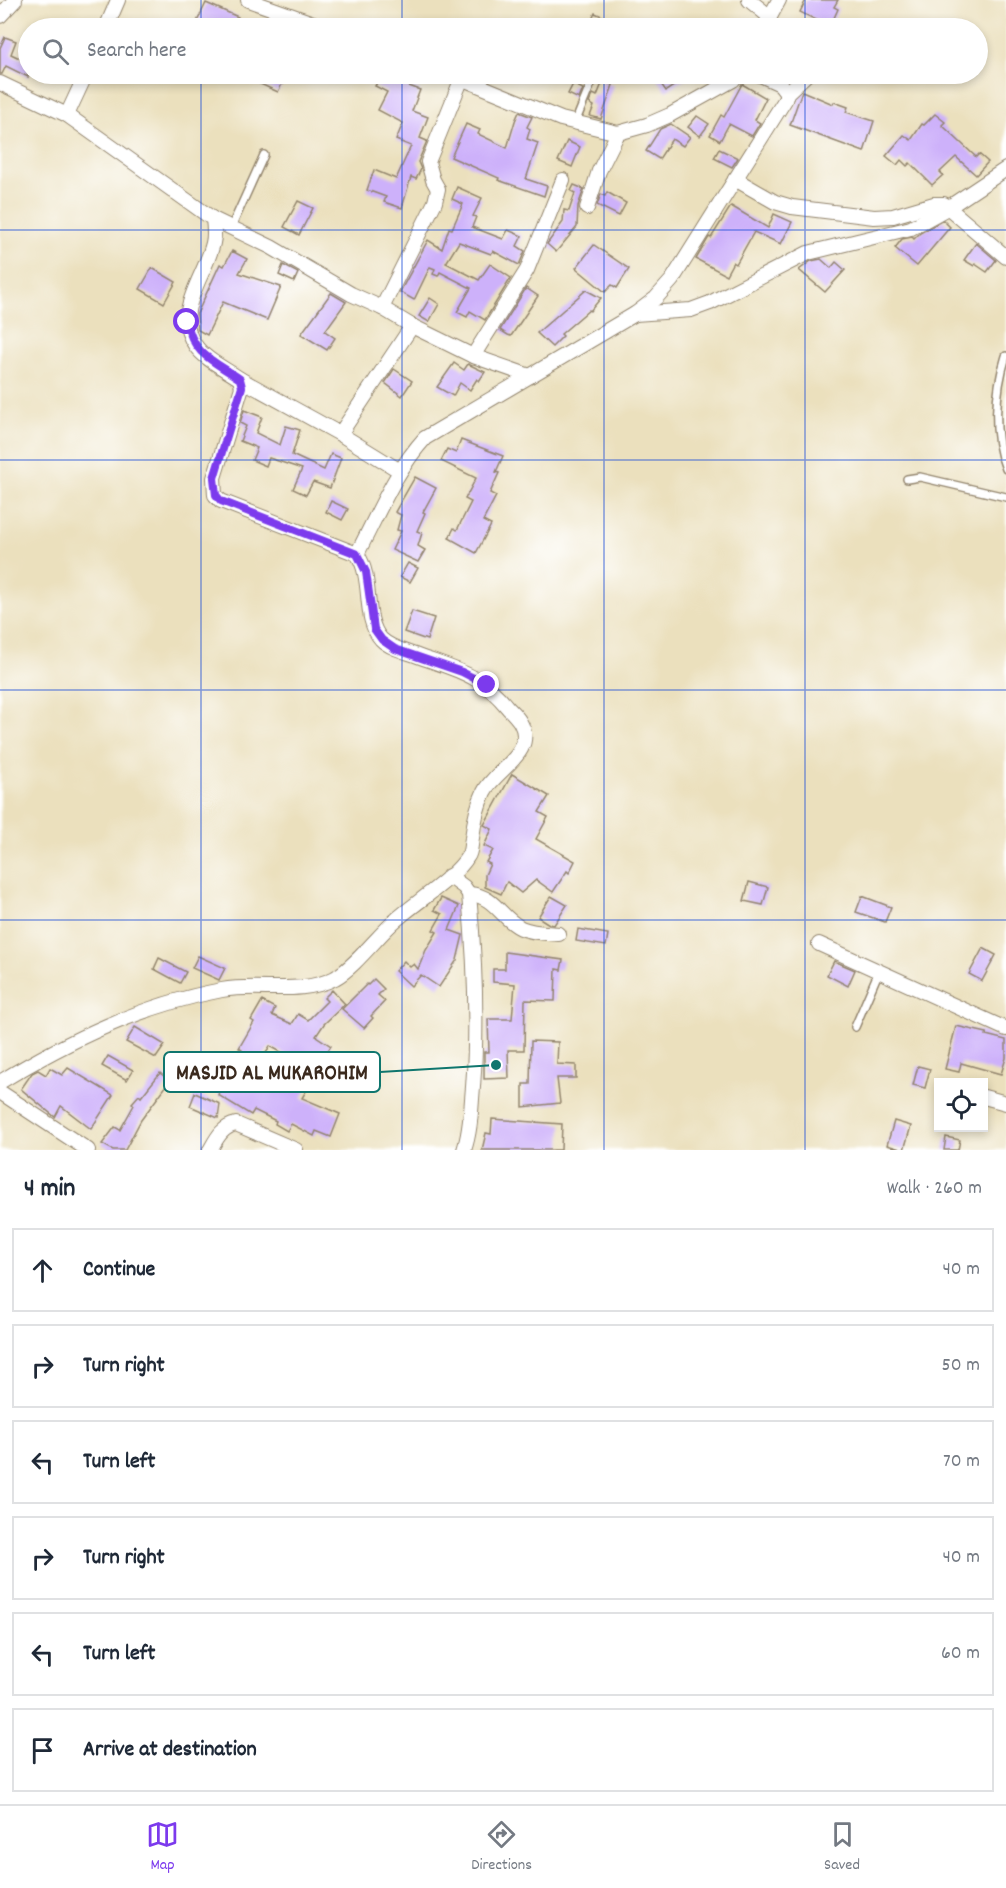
<!DOCTYPE html>
<meta charset="utf-8">
<style>
:root{--surface:#fff;--page:#f2f2f3;--text:#1f2937;--muted:#747a83;--line:#e0e1e3;--accent:#7c3aed}
body{margin:0;font-family:Dekko,sans-serif;background:var(--page);color:var(--text)}
.controls{position:absolute;right:18px;bottom:18px;display:grid;overflow:hidden;border-radius:0px;box-shadow:0 3px 9px #0003}
.controls button{width:54px;height:54px;display:grid;place-items:center;padding:0;border:0;border-bottom:2px solid var(--line);background:var(--surface);color:var(--text);font:30px sans-serif}
.stop{position:absolute;width:18px;height:18px;margin:-14px;border:4px solid #7c3aed;border-radius:50%;background:#fff}
.stop.end{background:#7c3aed;border-color:#fff;box-shadow:0 2px 6px #0008}
.list{margin:0;padding:0;list-style:none}
h2{display:flex;justify-content:space-between;align-items:center;height:78px;margin:0;padding:0 24px;font-size:26px}
h2 small{font-size:20px;font-weight:400;color:var(--muted)}
.list li{display:grid;grid-template-columns:39px 1fr auto;gap:18px;align-items:center;box-sizing:border-box;height:84px;margin:0 12px 12px;padding:0 12px;border:2px solid var(--line);border-radius:0px}
.list b{display:block;font-size:22px;white-space:nowrap}
.list em{font-size:20px;font-style:normal;color:var(--muted)}
.icon{flex:none;width:33px;height:33px;fill:none;stroke:currentColor;stroke-width:2;stroke-linecap:round;stroke-linejoin:round}
.map{position:relative;flex:none;width:1006px;height:1150px;overflow:hidden}
.search{position:absolute;background:var(--surface);box-shadow:0 3px 9px #0003;left:18px;right:18px;top:18px;height:66px;display:flex;align-items:center;gap:15px;box-sizing:border-box;padding:0 21px;border-radius:33px;color:var(--muted);font-size:22px}
.sheet{height:654px;background:var(--surface)}
nav{display:flex;justify-content:space-around;align-items:center;box-sizing:border-box;height:84px;border-top:2px solid var(--line);background:var(--surface);font-size:16px;color:var(--muted)}
nav a{display:grid;justify-items:center;gap:3px}
nav .on{color:var(--accent)}
.map>svg:first-child{display:block}
.building{fill:#cdb1fa;fill-rule:evenodd}
.lines{fill:none;stroke-linecap:round;stroke-linejoin:round}
.service-casing{stroke:#93856e;stroke-width:10}
.minor-casing{stroke:#93856e;stroke-width:16}
.service{stroke:#fff;stroke-width:7}
.minor{stroke:#fff;stroke-width:14}
.route{stroke:#7c3aed;stroke-width:8}
.grid{fill:none;stroke:#1d4ed8;stroke-width:1.5;stroke-opacity:0.55}
.leader{fill:none;stroke:#0f766e;stroke-width:2}
.callout-dot{fill:#0f766e;stroke:#fff;stroke-width:2}
.callout{fill:#fff;stroke:#0f766e;stroke-width:2}
.callout-label{font-size:22px;text-anchor:middle;font-weight:bold;fill:#3b2a1e}
</style>
<div class="map">
<svg width="1006" height="1150" viewBox="0 0 1006 1150">
<rect width="100%" height="100%" fill="#fff"/>
<filter id="ink" filterUnits="userSpaceOnUse"><feTurbulence type="fractalNoise" baseFrequency=".0167" numOctaves="2"/><feDisplacementMap in="SourceGraphic" scale="12" xChannelSelector="R" yChannelSelector="G"/><feConvolveMatrix kernelMatrix="1 2 1 2 8 2 1 2 1" color-interpolation-filters="sRGB"/></filter>
<filter id="wash" filterUnits="userSpaceOnUse"><feTurbulence type="fractalNoise" baseFrequency=".008" numOctaves="4" result="noise"/><feDisplacementMap in="SourceGraphic" scale="24" xChannelSelector="R" yChannelSelector="G"/><feGaussianBlur stdDeviation="1.35" result="paint"/><feColorMatrix in="noise" values="0 0 0 0 0 0 0 0 0 0 0 0 0 0 0 0 0 1.4 0 .05"/><feComposite in="paint" operator="in"/></filter>
<g filter="url(#wash)">
<rect width="100%" height="100%" fill="#ebe0bd"/>
<g id="blocks">
<g class="building">
<path d="M806,0H838L834,7L838,9L830,27L800,12Z"/>
<path d="M206,3L238,17L233,28H194Z"/>
<path d="M595,13L628,28H588Z"/>
<path d="M5,37L16,41L11,54L28,62V77L6,66L2,74H0V48Z"/>
<path d="M238,74H287L278,92Z"/>
<path d="M382,74H413L409,86L420,90L412,111L428,117L420,138L427,141L418,162L421,169L416,179L411,177L402,208L384,202L386,197L367,190L374,170L396,179L411,146L396,140L403,123L378,110L387,92L375,86Z"/>
<path d="M654,74H692L666,91Z"/>
<path d="M603,81L613,85L601,119L590,116L594,106L589,103L593,94L597,96Z"/>
<path d="M573,84L583,89L579,99L568,94Z"/>
<path d="M742,84L766,98L755,120L760,123L752,136L729,124L720,141L710,135L721,115L724,117Z"/>
<path d="M802,91L833,104L834,102L848,107L846,112L874,121L864,152L790,125Z"/>
<path d="M519,112L532,117L527,127L530,129L527,139L538,143L526,179L547,186L544,196L498,180L499,178L451,157L466,124L480,130L478,134L507,148L515,121Z"/>
<path d="M935,114L945,122L942,125L976,157L979,154L988,162L976,175L956,157L940,172L943,175L932,185L910,163L907,166L901,160L897,165L886,156L904,135L911,140L922,124L924,125Z"/>
<path d="M697,116L709,124L700,136L688,127Z"/>
<path d="M671,124L690,137L683,146L672,139L659,159L646,151L660,129Z"/>
<path d="M567,141L580,147L572,167L558,161Z"/>
<path d="M719,149L738,158L732,167L714,158Z"/>
<path d="M574,185L584,189L578,206L577,227L556,252L547,244L563,222L564,210L569,211L575,193L571,191Z"/>
<path d="M457,187L482,198L473,216L476,217L472,227L503,239L508,230L522,236L517,246L525,251L519,265L493,251L491,254L459,242L446,263L479,280L490,264L511,278L485,320L470,311L467,317L457,312L471,288L440,272L438,276L433,274L435,269L430,267L414,300L400,292L428,240L442,249L449,228L452,229L463,204L452,199Z"/>
<path d="M607,192L626,203L619,216L597,205L601,194L605,196Z"/>
<path d="M298,201L313,208L299,235L284,227Z"/>
<path d="M731,206L768,228L774,214L792,222L781,244L754,232L736,264L733,262L726,275L696,259L709,237L711,238Z"/>
<path d="M943,220L950,227L917,266L895,248L902,239L912,237L914,239L920,233Z"/>
<path d="M976,243L996,260L987,272L975,264L974,266L964,260Z"/>
<path d="M594,245L629,269L617,288L612,285L605,292L576,268Z"/>
<path d="M232,251L247,259L239,273L281,287L267,320L223,302L207,335L198,330L197,314L220,264L224,266Z"/>
<path d="M821,259L831,268L836,262L845,270L825,292L799,270L811,261Z"/>
<path d="M283,265L298,273L294,282L279,275Z"/>
<path d="M152,268L176,282L164,303L140,289Z"/>
<path d="M526,288L538,296L511,336L508,335L500,330Z"/>
<path d="M586,290L601,298L590,311L589,310L561,334L563,336L552,347L537,333Z"/>
<path d="M331,293L346,302L325,331L335,338L327,350L301,334Z"/>
<path d="M430,298L439,304L429,322L419,316Z"/>
<path d="M454,363L464,370L468,364L485,372L479,381L477,379L470,390L460,383L453,396L437,387Z"/>
<path d="M394,369L412,381L402,396L385,383Z"/>
<path d="M244,410L262,417L256,433L280,445L286,426L300,430L292,455L324,470L331,454L341,458L330,488L313,482L306,495L293,489L302,469L269,458L266,466L252,460L257,448L240,441L246,426L240,423Z"/>
<path d="M461,440L503,456L496,472L499,473L490,493L496,496L483,521L491,525L476,553L449,538L454,528L457,530L471,502L465,499L476,478L441,461L447,449L456,453Z"/>
<path d="M415,477L436,488L423,512L425,513L417,531L422,533L418,546L425,550L418,562L392,550L401,531L397,530L401,515L395,512Z"/>
<path d="M331,501L348,509L342,520L326,512Z"/>
<path d="M408,563L418,568L410,582L400,577Z"/>
<path d="M412,611L434,618L427,640L404,632Z"/>
<path d="M512,774L549,796L539,812L548,817L536,839L575,861L569,873L567,871L553,892L536,880L521,893L507,882L501,894L485,887V875L490,864L486,862L493,850L484,846L492,829L484,825Z"/>
<path d="M749,882L768,887L763,905L744,901Z"/>
<path d="M551,896L567,905L554,925L549,924L538,917Z"/>
<path d="M862,896L891,907L885,922L856,912Z"/>
<path d="M441,898L459,906L449,930L463,935L457,960L439,987L421,975L411,986L395,971L404,961L410,967L414,964L418,969L426,950L437,932L433,930L442,914L434,910Z"/>
<path d="M578,929L608,934L606,946L576,941Z"/>
<path d="M983,948L996,955L982,981L969,974Z"/>
<path d="M505,952L563,960L561,970L556,969L555,1001L525,1000L524,1050H508L509,1078L484,1079V1052H489L488,1019H512L515,984L493,982V969H505Z"/>
<path d="M198,956L225,968L219,980L192,968Z"/>
<path d="M159,958L186,972L180,983L154,969Z"/>
<path d="M834,961L855,970L848,986L827,975Z"/>
<path d="M374,979L384,989L378,995L385,1001L371,1016L373,1018L364,1028L342,1009L367,984L368,985Z"/>
<path d="M332,990L345,1004L324,1024L316,1036L331,1046L310,1077L313,1079L302,1098L340,1114L331,1137L316,1131L314,1136L291,1124L287,1131L275,1124L276,1121L254,1110L251,1115L218,1095L221,1086L225,1087L242,1050L239,1048L254,1022L251,1020L262,1001L275,1008L272,1015L292,1024L298,1014L308,1020L327,1001L324,998ZM270,1046L290,1057L279,1079L256,1068Z"/>
<path d="M956,1026L987,1033L986,1035L1006,1040V1058L1001,1074L961,1063L959,1072L945,1069Z"/>
<path d="M135,1027L165,1045L156,1058L126,1042Z"/>
<path d="M531,1041L558,1042L557,1064L576,1065V1078H557L560,1103L523,1107V1084H530Z"/>
<path d="M108,1056L133,1070L127,1080L102,1066Z"/>
<path d="M918,1066L930,1069L925,1088L913,1085Z"/>
<path d="M50,1068L62,1075L68,1068L113,1095L91,1129L61,1106L55,1117L21,1089L32,1073L38,1070L46,1075Z"/>
<path d="M160,1073L170,1081L141,1120L125,1150H113L102,1144L115,1127L120,1130L134,1105L132,1103L139,1095L141,1097Z"/>
<path d="M195,1093L220,1104L218,1118L190,1106Z"/>
<path d="M492,1119L562,1124L561,1150H482L486,1133L491,1134Z"/>
<path d="M894,1121L911,1126L904,1150L887,1145Z"/>
<path d="M946,1137L960,1140L958,1150H944Z"/>
</g>
</g>
</g>
<g filter="url(#ink)">
<use href="#blocks" fill-opacity="0" stroke="#93856e" stroke-width="1.5"/>
<g class="lines">
<defs>
<g id="service">
<path d="M575,123L595,74"/>
<path d="M231,228L264,155"/>
<path d="M1006,356C995,391 992,435 1006,469"/>
<path d="M907,479L920,477L1006,497"/>
<path d="M855,1027L879,971"/>
</g>
<g id="minor">
<path d="M248,0L327,28"/>
<path d="M749,0L770,17"/>
<path d="M0,16L15,0"/>
<path d="M106,28L118,0"/>
<path d="M764,28L779,0"/>
<path d="M451,74L561,119L618,133L647,125L670,115L733,80L738,74"/>
<path d="M758,74L780,84L787,93"/>
<path d="M0,83L67,115L213,219C214,227 215,235 213,243C206,275 172,313 195,345C205,360 226,369 240,379L242,387L214,478L215,495L221,501L357,554C374,578 362,618 381,639C390,648 404,651 415,655C455,670 480,673 508,708C512,712 517,717 520,722C538,753 495,769 484,792C477,806 474,822 472,838C471,843 471,852 468,856C457,876 415,903 397,919C378,935 356,966 335,978C300,996 259,983 222,990C142,1005 69,1040 0,1082"/>
<path d="M67,115L86,74"/>
<path d="M735,179L775,202L792,207L874,217L893,216L934,204H944L1006,257"/>
<path d="M587,208L599,171L618,133"/>
<path d="M213,219L271,247L351,294L382,308L412,326L473,356L530,376"/>
<path d="M382,308L435,202L438,189L433,180L428,162L462,78"/>
<path d="M635,314L691,310L710,303L808,253L911,228L949,207L1006,169"/>
<path d="M473,356L527,270L563,180"/>
<path d="M240,379L340,434L400,471"/>
<path d="M340,434L412,326"/>
<path d="M357,554C378,514 395,471 425,438L635,314L656,298L672,280L785,100L787,93L807,74"/>
<path d="M449,876L464,887L469,894C475,959 478,1022 473,1087C471,1108 471,1130 464,1150"/>
<path d="M469,894C496,896 500,918 521,928C532,933 547,933 559,934"/>
<path d="M819,944L1006,1029"/>
<path d="M0,1092L88,1150"/>
<path d="M984,1097L1006,1103"/>
<path d="M210,1150C217,1138 222,1127 236,1124L296,1150"/>
</g>
</defs>
<use href="#service" class="service-casing"/>
<use href="#minor" class="minor-casing"/>
<use href="#service" class="service"/>
<use href="#minor" class="minor"/>
</g>
</g>
<g class="lines" filter="url(#ink)">
<path class="route" d="M187,322C193,355 214,361 240,379L242,387L214,478L216,495L221,501L357,554L366,572L374,629L382,640L395,649L462,672L487,685"/>
</g>
<path class="grid" d="M201,0V28M402,0V28M604,0V28M805,0V28M201,74V1150M402,74V1150M604,74V1150M805,74V1150M0,230H1006M0,460H1006M0,690H1006M0,920H1006"/>
<path class="leader" d="M496 1065L380 1072"/>
<circle class="callout-dot" cx="496" cy="1065" r="6"/>
<rect class="callout" x="164" y="1052" width="216" height="40" rx="6"/>
<g class="callout-label">
<text x="272" y="1079">MASJID AL MUKAROHIM</text>
</g>
</svg>
<div class="controls">
<button><svg class="icon" aria-label="locate" viewBox="0 0 24 24"><circle cx="12" cy="12" r="6"/><path d="M12 2v4M12 18v4M2 12h4M18 12h4"/></svg></button>
</div>
<div class="stop" style="left:187px;top:322px"></div>
<div class="stop end" style="left:487px;top:685px"></div>
<div class="search"><svg class="icon" aria-label="search" viewBox="0 0 24 24"><circle cx="10" cy="10" r="6"/><path d="M15 15l6 6"/></svg>Search here</div>
</div>
<section class="sheet">
<h2>4 min<small>Walk · 260 m</small></h2>
<ul class="list">
<li><svg class="icon" aria-label="ahead" viewBox="0 0 24 24"><path d="M12 20V5M6 11l6-6 6 6"/></svg><div><b>Continue</b></div><em>40 m</em></li>
<li><svg class="icon" aria-label="right" viewBox="0 0 24 24"><path d="M7 20v-9h11M14 6l5 5-5 5"/></svg><div><b>Turn right</b></div><em>50 m</em></li>
<li><svg class="icon" aria-label="left" viewBox="0 0 24 24"><path d="M17 20v-9H6M10 6l-5 5 5 5"/></svg><div><b>Turn left</b></div><em>70 m</em></li>
<li><svg class="icon" aria-label="right" viewBox="0 0 24 24"><path d="M7 20v-9h11M14 6l5 5-5 5"/></svg><div><b>Turn right</b></div><em>40 m</em></li>
<li><svg class="icon" aria-label="left" viewBox="0 0 24 24"><path d="M17 20v-9H6M10 6l-5 5 5 5"/></svg><div><b>Turn left</b></div><em>60 m</em></li>
<li><svg class="icon" aria-label="arrive" viewBox="0 0 24 24"><path d="M6 21V4h12l-3 4 3 4H6"/></svg><div><b>Arrive at destination</b></div></li>
</ul>
</section>
<nav>
<a class="on"><svg class="icon" aria-label="map" viewBox="0 0 24 24"><path d="M3 6l6-2 6 2 6-2v14l-6 2-6-2-6 2zM9 4v14M15 6v14"/></svg>Map</a>
<a><svg class="icon" aria-label="directions" viewBox="0 0 24 24"><path d="M12 3l9 9-9 9-9-9zM9 14v-3h6M13 9l2 2-2 2"/></svg>Directions</a>
<a><svg class="icon" aria-label="saved" viewBox="0 0 24 24"><path d="M7 4h10v16l-5-4-5 4z"/></svg>Saved</a>
</nav>
